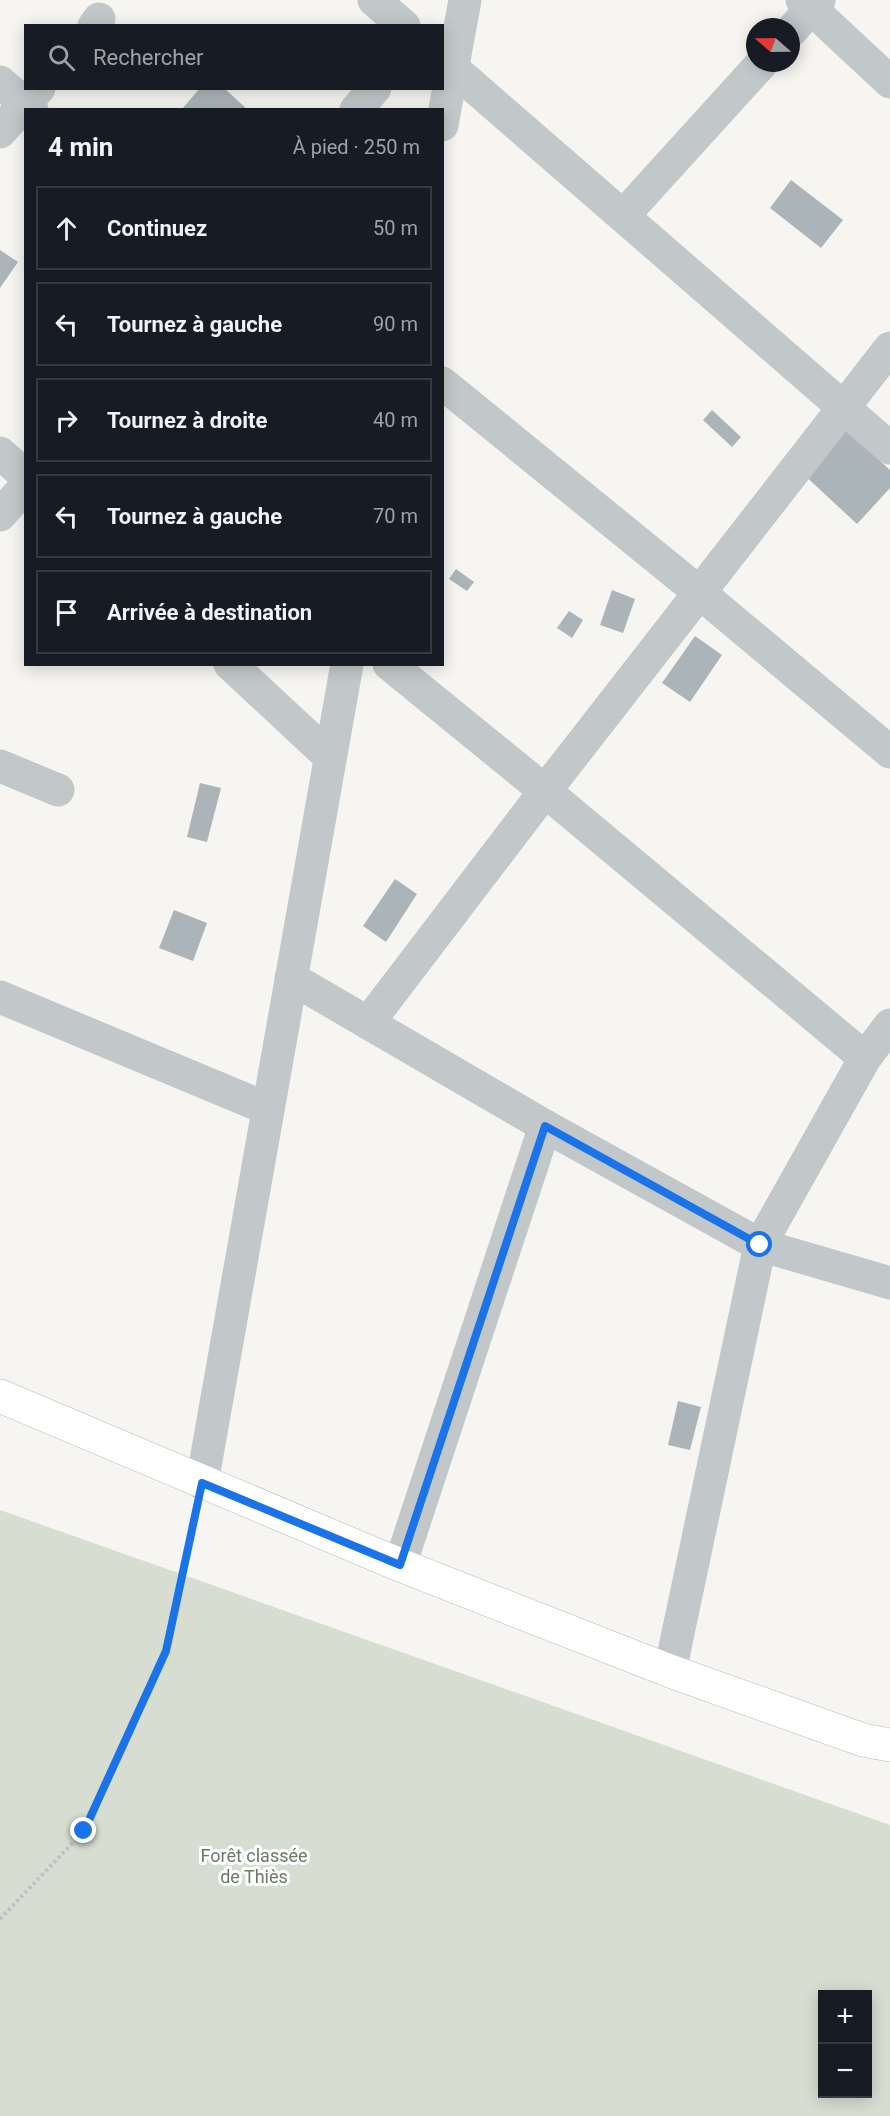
<!DOCTYPE html>
<html lang="fr">
<meta charset="utf-8">
<style>
:root{--surface:#171b24;--page:#242831;--text:#f1f3f6;--muted:#9ea1a6;--line:#363941}
body{margin:0;font-family:Roboto,sans-serif;background:var(--page);color:var(--text)}
.controls{position:absolute;right:18px;bottom:18px;display:grid;overflow:hidden;border-radius:0px;box-shadow:0 3px 15px #0003}
.controls button{width:54px;height:54px;display:grid;place-items:center;padding:0;border:0;border-bottom:2px solid var(--line);background:var(--surface);color:var(--text);font:30px sans-serif}
.compass{position:absolute;left:746px;top:18px;width:54px;height:54px;border-radius:50%;background:var(--surface);box-shadow:0 3px 15px #0003;rotate:290deg}
.stop{position:absolute;width:18px;height:18px;margin:-14px;border:4px solid #1a73e8;border-radius:50%;background:#fff}
.stop.end{background:#1a73e8;border-color:#fff;box-shadow:0 2px 6px #0008}
.list{margin:0;padding:0;list-style:none}
h2{display:flex;justify-content:space-between;align-items:center;height:78px;margin:0;padding:0 24px;font-size:26px}
h2 small{font-size:20px;font-weight:400;color:var(--muted)}
.list li{display:grid;grid-template-columns:39px 1fr auto;gap:18px;align-items:center;box-sizing:border-box;height:84px;margin:0 12px 12px;padding:0 12px;border:2px solid var(--line);border-radius:0px}
.list b{display:block;font-size:22px;white-space:nowrap}
.list em{font-size:20px;font-style:normal;color:var(--muted)}
.icon{flex:none;width:33px;height:33px;fill:none;stroke:currentColor;stroke-width:2;stroke-linecap:round;stroke-linejoin:round}
.map{position:relative;flex:none;width:890px;height:2116px;overflow:hidden}
.search{position:absolute;background:var(--surface);box-shadow:0 3px 15px #0003;left:24px;top:24px;width:420px;height:66px;display:flex;align-items:center;gap:15px;box-sizing:border-box;padding:0 21px;border-radius:0px;color:var(--muted);font-size:22px}
.panel{position:absolute;background:var(--surface);box-shadow:0 3px 15px #0003;left:24px;top:108px;width:420px;height:558px;border-radius:0px}
.map>svg:first-child{display:block}
.green{fill:#d8ddd2;fill-rule:evenodd}
.building{fill:#abb5b9}
.lines{fill:none;stroke-linecap:round;stroke-linejoin:round}
.major-casing{stroke:#b3b9bc;stroke-width:34}
.path{stroke:#bec0c2;stroke-width:4;stroke-dasharray:3 3;stroke-linecap:butt}
.minor{stroke:#c2c7ca;stroke-width:33}
.major{stroke:#fff;stroke-width:33}
.route{stroke:#1a73e8;stroke-width:8}
.labels{text-anchor:middle;dominant-baseline:central;stroke-width:6;stroke-linejoin:round;paint-order:stroke}
.park-label{font-size:18px;fill:#6a7b61;stroke:#fff}
</style>
<div class="map">
<svg width="890" height="2116" viewBox="0 0 890 2116">
<rect width="100%" height="100%" fill="#f6f5f1"/>
<path class="green" d="M0,1510L890,1825V2116H0ZM822,1994H868V2094H822Z"/>
<g class="building">
<path d="M200,88H224L248,110H184L183,108Z"/>
<path d="M791,180L843,220L821,248L770,208Z"/>
<path d="M0,250L18,262L0,288Z"/>
<path d="M712,410L741,437L732,447L703,420Z"/>
<path d="M843,427L890,470V488L857,524L801,472Z"/>
<path d="M456,569L474,582L467,591L449,579Z"/>
<path d="M612,590L635,599L623,633L600,625Z"/>
<path d="M569,611L583,620L572,638L557,628Z"/>
<path d="M695,636L722,655L690,702L662,683Z"/>
<path d="M200,783L221,788L207,842L187,837Z"/>
<path d="M395,879L417,894L386,942L363,926Z"/>
<path d="M174,910L207,923L193,961L159,948Z"/>
<path d="M678,1401L701,1407L690,1450L668,1445Z"/>
</g>
<g class="lines">
<defs>
<path id="major" d="M0,1396L400,1565L670,1671L863,1740L890,1745"/>
</defs>
<use href="#major" class="major-casing"/>
<path class="path" d="M0,1919L84,1831L167,1651L195,1515"/>
<g class="minor">
<path d="M374,0L404,26"/>
<path d="M802,0L890,82"/>
<path d="M94,26L99,19"/>
<path d="M791,31L819,0"/>
<path d="M442,59L890,448"/>
<path d="M0,82L32,110"/>
<path d="M356,110L375,88"/>
<path d="M442,125L465,0"/>
<path d="M0,132L39,88"/>
<path d="M623,216L762,63"/>
<path d="M442,383L700,593L890,752"/>
<path d="M0,453L26,476"/>
<path d="M0,515L26,486"/>
<path d="M230,664L330,757"/>
<path d="M389,664L545,791L865,1058"/>
<path d="M0,766L58,790"/>
<path d="M291,978L545,1126L760,1245L890,1283"/>
<path d="M0,997L268,1109"/>
<path d="M368,1023L545,791L890,348"/>
<path d="M202,1483L347,664"/>
<path d="M400,1565L545,1126"/>
<path d="M670,1671L760,1245L865,1058L890,1025"/>
</g>
<use href="#major" class="major"/>
</g>
<g class="lines">
<path class="route" d="M84,1831L166,1651L202,1483L400,1565L545,1126L760,1245"/>
</g>
<g class="labels">
<g class="park-label">
<text x="254" y="1855">Forêt classée<tspan x="254" dy="21">de Thiès</tspan></text>
</g>
</g>
</svg>
<div class="controls">
<button>+</button>
<button>−</button>
</div>
<svg class="compass" viewBox="-18 -18 36 36"><path d="M0-13l5 13h-10z" fill="#e53935"/><path d="M0 13l5-13h-10z" fill="#9ea1a6"/></svg>
<div class="stop" style="left:760px;top:1245px"></div>
<div class="stop end" style="left:84px;top:1831px"></div>
<div class="search"><svg class="icon" aria-label="search" viewBox="0 0 24 24"><circle cx="10" cy="10" r="6"/><path d="M15 15l6 6"/></svg>Rechercher</div>
<section class="panel">
<h2>4 min<small>À pied · 250 m</small></h2>
<ul class="list">
<li><svg class="icon" aria-label="ahead" viewBox="0 0 24 24"><path d="M12 20V5M6 11l6-6 6 6"/></svg><div><b>Continuez</b></div><em>50 m</em></li>
<li><svg class="icon" aria-label="left" viewBox="0 0 24 24"><path d="M17 20v-9H6M10 6l-5 5 5 5"/></svg><div><b>Tournez à gauche</b></div><em>90 m</em></li>
<li><svg class="icon" aria-label="right" viewBox="0 0 24 24"><path d="M7 20v-9h11M14 6l5 5-5 5"/></svg><div><b>Tournez à droite</b></div><em>40 m</em></li>
<li><svg class="icon" aria-label="left" viewBox="0 0 24 24"><path d="M17 20v-9H6M10 6l-5 5 5 5"/></svg><div><b>Tournez à gauche</b></div><em>70 m</em></li>
<li><svg class="icon" aria-label="arrive" viewBox="0 0 24 24"><path d="M6 21V4h12l-3 4 3 4H6"/></svg><div><b>Arrivée à destination</b></div></li>
</ul>
</section>
</div>
